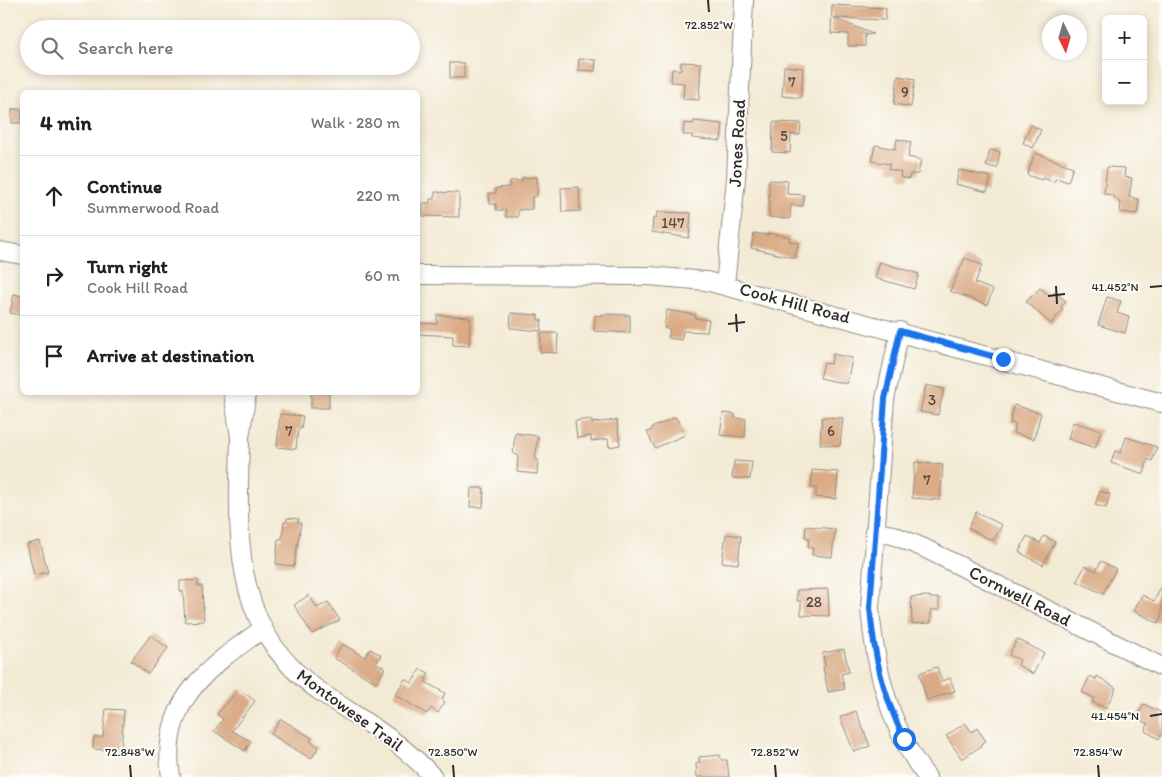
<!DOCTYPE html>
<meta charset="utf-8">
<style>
:root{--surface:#fff;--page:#f6f6f6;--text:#222;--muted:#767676;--line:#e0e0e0}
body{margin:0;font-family:Itim,sans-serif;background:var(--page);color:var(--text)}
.controls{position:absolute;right:15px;top:15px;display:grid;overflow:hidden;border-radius:8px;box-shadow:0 2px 8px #0003}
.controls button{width:45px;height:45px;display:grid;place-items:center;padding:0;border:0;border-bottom:1px solid var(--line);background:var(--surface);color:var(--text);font:25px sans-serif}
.compass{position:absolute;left:1042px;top:15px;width:45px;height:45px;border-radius:50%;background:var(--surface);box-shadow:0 2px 8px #0003;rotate:175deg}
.stop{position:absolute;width:15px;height:15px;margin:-11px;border:4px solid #1a73e8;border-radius:50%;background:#fff}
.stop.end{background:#1a73e8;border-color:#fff;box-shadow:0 1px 5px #0008}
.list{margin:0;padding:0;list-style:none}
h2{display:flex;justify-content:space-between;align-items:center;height:65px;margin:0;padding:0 20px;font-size:21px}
h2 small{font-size:16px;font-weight:400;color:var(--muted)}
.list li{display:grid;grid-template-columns:32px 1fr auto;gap:15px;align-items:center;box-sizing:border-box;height:80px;padding:0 20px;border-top:1px solid var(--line)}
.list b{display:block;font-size:19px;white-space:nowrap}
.list p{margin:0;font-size:16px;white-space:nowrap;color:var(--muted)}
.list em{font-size:16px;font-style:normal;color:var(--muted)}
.icon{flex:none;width:28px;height:28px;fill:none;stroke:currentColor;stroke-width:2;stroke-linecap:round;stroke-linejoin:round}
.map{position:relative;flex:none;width:1162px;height:777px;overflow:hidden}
.search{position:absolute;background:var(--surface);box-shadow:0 2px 8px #0003;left:20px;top:20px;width:400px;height:55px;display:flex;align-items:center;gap:12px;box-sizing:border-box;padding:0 18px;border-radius:28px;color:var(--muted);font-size:19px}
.panel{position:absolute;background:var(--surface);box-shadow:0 2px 8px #0003;left:20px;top:90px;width:400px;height:305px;border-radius:8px}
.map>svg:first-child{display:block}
.building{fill:#daab86}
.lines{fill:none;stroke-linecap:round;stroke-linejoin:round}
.minor-casing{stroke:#8f8a80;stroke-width:20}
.minor{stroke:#fff;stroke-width:18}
.route{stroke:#1a73e8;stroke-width:6}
.ticks{fill:none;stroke:#2b2b2b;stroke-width:2}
.labels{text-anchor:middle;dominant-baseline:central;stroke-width:4;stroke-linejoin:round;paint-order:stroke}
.number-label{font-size:15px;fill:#574b42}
.street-label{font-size:18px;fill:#2b2b2b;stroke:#fdfcf7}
.ticks-label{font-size:12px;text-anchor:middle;fill:#2b2b2b;stroke:#fdfcf7;stroke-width:4;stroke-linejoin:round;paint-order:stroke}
</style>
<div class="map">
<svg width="1162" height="777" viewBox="0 0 1162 777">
<rect width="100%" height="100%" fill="#fdfcf7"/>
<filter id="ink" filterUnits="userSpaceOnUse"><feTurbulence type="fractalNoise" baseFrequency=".02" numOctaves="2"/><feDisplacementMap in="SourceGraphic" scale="10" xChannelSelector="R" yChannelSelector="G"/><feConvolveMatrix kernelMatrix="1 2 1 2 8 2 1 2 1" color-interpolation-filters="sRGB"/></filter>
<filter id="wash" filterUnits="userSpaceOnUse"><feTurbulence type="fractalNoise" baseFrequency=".0096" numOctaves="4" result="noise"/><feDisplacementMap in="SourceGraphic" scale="20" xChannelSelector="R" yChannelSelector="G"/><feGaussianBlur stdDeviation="1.12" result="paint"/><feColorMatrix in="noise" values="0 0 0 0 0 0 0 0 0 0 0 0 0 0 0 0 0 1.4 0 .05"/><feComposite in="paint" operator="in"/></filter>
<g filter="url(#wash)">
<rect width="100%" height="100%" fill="#f3ead4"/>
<g id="blocks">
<g class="building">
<path d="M832,5L886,8L885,20L834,18L873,34L865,35V46H848V34L831,33Z"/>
<path d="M579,59L596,60L595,71L578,70Z"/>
<path d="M681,62L701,63L699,100L683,99L684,83L671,82L672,69L681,70Z"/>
<rect x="450" y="63" width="14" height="15"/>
<path d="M784,66L803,68L801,98L782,96Z"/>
<path d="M898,76L915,79L911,107L894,104Z"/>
<rect x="12" y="109" width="10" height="14"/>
<path d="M694,121L723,124L721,141L692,138V135H683L684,123L693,124Z"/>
<path d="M773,122L801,123L800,135L791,134L790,153L772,152Z"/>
<path d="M1031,125L1041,130L1033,148L1023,143Z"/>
<path d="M897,139L911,142L908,157L921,160L918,174H910L909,179L900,177L901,172L888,169L890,164L872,161L875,145L895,149Z"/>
<path d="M990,150L1000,152L997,168L986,166Z"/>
<path d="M1035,153L1073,167L1068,182L1056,178L1054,182L1043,178L1042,180L1027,175Z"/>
<path d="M1107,167L1125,168L1124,177L1132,178L1129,197L1139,199L1137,214L1120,212L1121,204L1112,195L1104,194Z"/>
<path d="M959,170L991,177L987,192L956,184Z"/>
<path d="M537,177V196L532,197V209L518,210V217H506V210H496V204H490L489,193H496V188L510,187V181H522V178Z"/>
<path d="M769,180L788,181L787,194L804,195L803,206L791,205L790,219L769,217Z"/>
<path d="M579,187L580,211L562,212L561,188Z"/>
<path d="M435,192L459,193V217L423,216V203H430V199H435Z"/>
<path d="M657,212L691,213L689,238L652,232L653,218L656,219Z"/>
<path d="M754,233L768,235V233L790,237L789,241L798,243L795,258L751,248Z"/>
<path d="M965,258L982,265L975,283L993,290L987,305L950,291Z"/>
<path d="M880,262L919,274L914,289L875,278Z"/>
<path d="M1040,288L1051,297L1055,292L1066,301L1061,307L1063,309L1051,324L1026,302Z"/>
<path d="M14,294L22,296V315L10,313Z"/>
<path d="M1107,297L1121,301L1117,313L1129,317L1125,333L1098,325Z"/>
<path d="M667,310L696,315L695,318L709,320L707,332L683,331L681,340L668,338L670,329L664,328Z"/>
<path d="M511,313L538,315V320H542L541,331L510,328Z"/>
<path d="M602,314L630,315V333L594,331L595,315L602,316Z"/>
<path d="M437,315L470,317L469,346L453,345V336L418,334V323L437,324Z"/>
<path d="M541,333H558L557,353L540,352Z"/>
<path d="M833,354L852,358L847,384L820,378L824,363L831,364Z"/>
<path d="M926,385L944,389L938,415L920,412Z"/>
<rect x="311" y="392" width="18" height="16"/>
<path d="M1014,405L1041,413L1034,439L1013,433L1016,424L1010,423Z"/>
<path d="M723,413L735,414V418L746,419L745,437L720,435Z"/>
<path d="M280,414L303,416L301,429H298L296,449L277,447Z"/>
<path d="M676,417L685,435L655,448L647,432L652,430L651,428Z"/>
<path d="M822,417L843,418L840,446L820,444Z"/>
<path d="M591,419L592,423L617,420L620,445L609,447L608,439L591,441V436L577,438L575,421Z"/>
<path d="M1073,422L1101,430L1095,448L1068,439Z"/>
<path d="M515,433L538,436L535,460H538L537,474L517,472L518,455L513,454Z"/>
<path d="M1126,437L1157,447L1152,461L1148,459L1144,474L1111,463L1115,451L1121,453Z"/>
<path d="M734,461L752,462L750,479L732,478Z"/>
<path d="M915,462L943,465L940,500L912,498Z"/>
<path d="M812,470L838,472L836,499L816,497V488H811Z"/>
<path d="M471,488H484L483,507H470Z"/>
<path d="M1100,491L1110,494L1106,508L1095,505Z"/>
<path d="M976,512L1002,525L993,541L968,528Z"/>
<path d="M287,518L299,519L298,523H301L294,566L276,564L278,539H282L284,522H287Z"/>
<path d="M806,526L835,529L832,557L812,555L813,548H808L809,538L805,537Z"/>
<path d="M726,534L741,536L738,564L722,562Z"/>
<path d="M1027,536L1040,543L1044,536L1055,542L1043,565L1019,552Z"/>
<path d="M40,541L48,572L34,575L27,544Z"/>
<path d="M1101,561L1116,569L1103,594L1077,581L1085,566L1096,571Z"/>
<path d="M198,580V586H202L204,621L185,622L183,591H180V581Z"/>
<path d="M1162,586V615L1158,623L1134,611L1142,595L1154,601Z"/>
<path d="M828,589L829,616L801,615V601H797V590Z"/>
<path d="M309,595L317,608L328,602L340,620L312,634L294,605Z"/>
<path d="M930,596V598H939V610H931V623L912,624L911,597Z"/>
<path d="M151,635L168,648L148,674L131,661Z"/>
<path d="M1017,639L1044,653L1033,674L1018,665L1020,660L1009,655Z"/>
<path d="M342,644L365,657L370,649L381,655L376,663L385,668L377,683L334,658Z"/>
<path d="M844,649L849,672L841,674L845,689L828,692L823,667L825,666L823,653Z"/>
<path d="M937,667L942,681L950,678L955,691L927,700L919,673Z"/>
<path d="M420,669L429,673L425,682L445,693L442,700L445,702L438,713L431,708L427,714L395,695L405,679L412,683Z"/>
<path d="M1090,676L1096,679L1097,676L1116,688L1106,708L1092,702L1094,698L1082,692Z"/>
<path d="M239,689L255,701L232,731L251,741L245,751L214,731L223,719L217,714Z"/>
<path d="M1144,704L1162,713V733L1159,739L1145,731L1148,724L1136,718Z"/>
<path d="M106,709L124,710L121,751L93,749L94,737H103Z"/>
<path d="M856,711L870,746L854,752L840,717Z"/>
<path d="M281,719L312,738L310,741L319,747L311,759L271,734Z"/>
<path d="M965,723L972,732L977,728L986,741L980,745L981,746L962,759L946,736Z"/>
<path d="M720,755L721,760H727L729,777H697L696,763H699V757Z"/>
</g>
</g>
</g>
<g filter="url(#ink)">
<use href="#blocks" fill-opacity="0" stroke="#8f8a80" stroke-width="1"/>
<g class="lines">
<defs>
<g id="minor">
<path d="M0,251L22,255"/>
<path d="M418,275L649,276L706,281L1162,403"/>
<path d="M725,285L736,179L744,0"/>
<path d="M900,331L885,399L870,608C875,668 889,729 927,777"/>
<path d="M233,392L240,437L247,392"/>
<path d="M240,437C238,538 229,631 325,695C363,721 402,742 433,777"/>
<path d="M874,532L893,535L924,548L1162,667"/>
<path d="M171,777C159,702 208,667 263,629"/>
</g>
</defs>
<use href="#minor" class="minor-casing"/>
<use href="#minor" class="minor"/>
</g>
</g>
<g class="lines" filter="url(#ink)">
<path class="route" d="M904,739C883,693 874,658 870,608L885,399L900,331L1003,359"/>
</g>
<path class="ticks" d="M708,0L709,12M1056,286L1057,304M1150,287L1162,286M1048,296L1065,294M736,314L737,332M728,324L745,322M1150,716L1162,714M130,765L131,777M453,765L454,777M775,765L776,777M1098,765L1099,777"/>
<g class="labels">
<g class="number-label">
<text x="792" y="82">7</text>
<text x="905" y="92">9</text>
<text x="784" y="136">5</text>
<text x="673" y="223">147</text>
<text x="932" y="400">3</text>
<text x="289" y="431">7</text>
<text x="831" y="431">6</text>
<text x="927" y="480">7</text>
<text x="814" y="602">28</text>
</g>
<g class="street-label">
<text transform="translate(737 143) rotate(-87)">Jones Road</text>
<text transform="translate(795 303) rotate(15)">Cook Hill Road</text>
<text transform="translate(1020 596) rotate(27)">Cornwell Road</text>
<text transform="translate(350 710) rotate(36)">Montowese Trail</text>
</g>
</g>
<g class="ticks-label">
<text x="709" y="29">72.852°W</text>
<text x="1115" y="291">41.452°N</text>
<text x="1115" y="720">41.454°N</text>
<text x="130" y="756">72.848°W</text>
<text x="453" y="756">72.850°W</text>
<text x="775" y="756">72.852°W</text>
<text x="1098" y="756">72.854°W</text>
</g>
</svg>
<div class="controls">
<button>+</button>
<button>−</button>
</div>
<svg class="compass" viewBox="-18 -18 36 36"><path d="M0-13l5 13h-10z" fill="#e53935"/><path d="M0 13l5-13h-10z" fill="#767676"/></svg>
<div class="stop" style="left:904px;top:739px"></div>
<div class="stop end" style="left:1003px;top:359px"></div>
<div class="search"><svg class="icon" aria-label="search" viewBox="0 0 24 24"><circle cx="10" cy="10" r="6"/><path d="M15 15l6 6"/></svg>Search here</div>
<section class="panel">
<h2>4 min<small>Walk · 280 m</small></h2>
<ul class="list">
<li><svg class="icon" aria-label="ahead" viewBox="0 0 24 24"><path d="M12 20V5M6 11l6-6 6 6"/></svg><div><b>Continue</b><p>Summerwood Road</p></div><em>220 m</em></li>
<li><svg class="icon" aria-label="right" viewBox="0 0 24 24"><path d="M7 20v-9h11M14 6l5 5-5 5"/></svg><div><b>Turn right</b><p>Cook Hill Road</p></div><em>60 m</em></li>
<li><svg class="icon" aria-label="arrive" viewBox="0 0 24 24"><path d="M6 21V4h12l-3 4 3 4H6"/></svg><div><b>Arrive at destination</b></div></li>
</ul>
</section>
</div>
